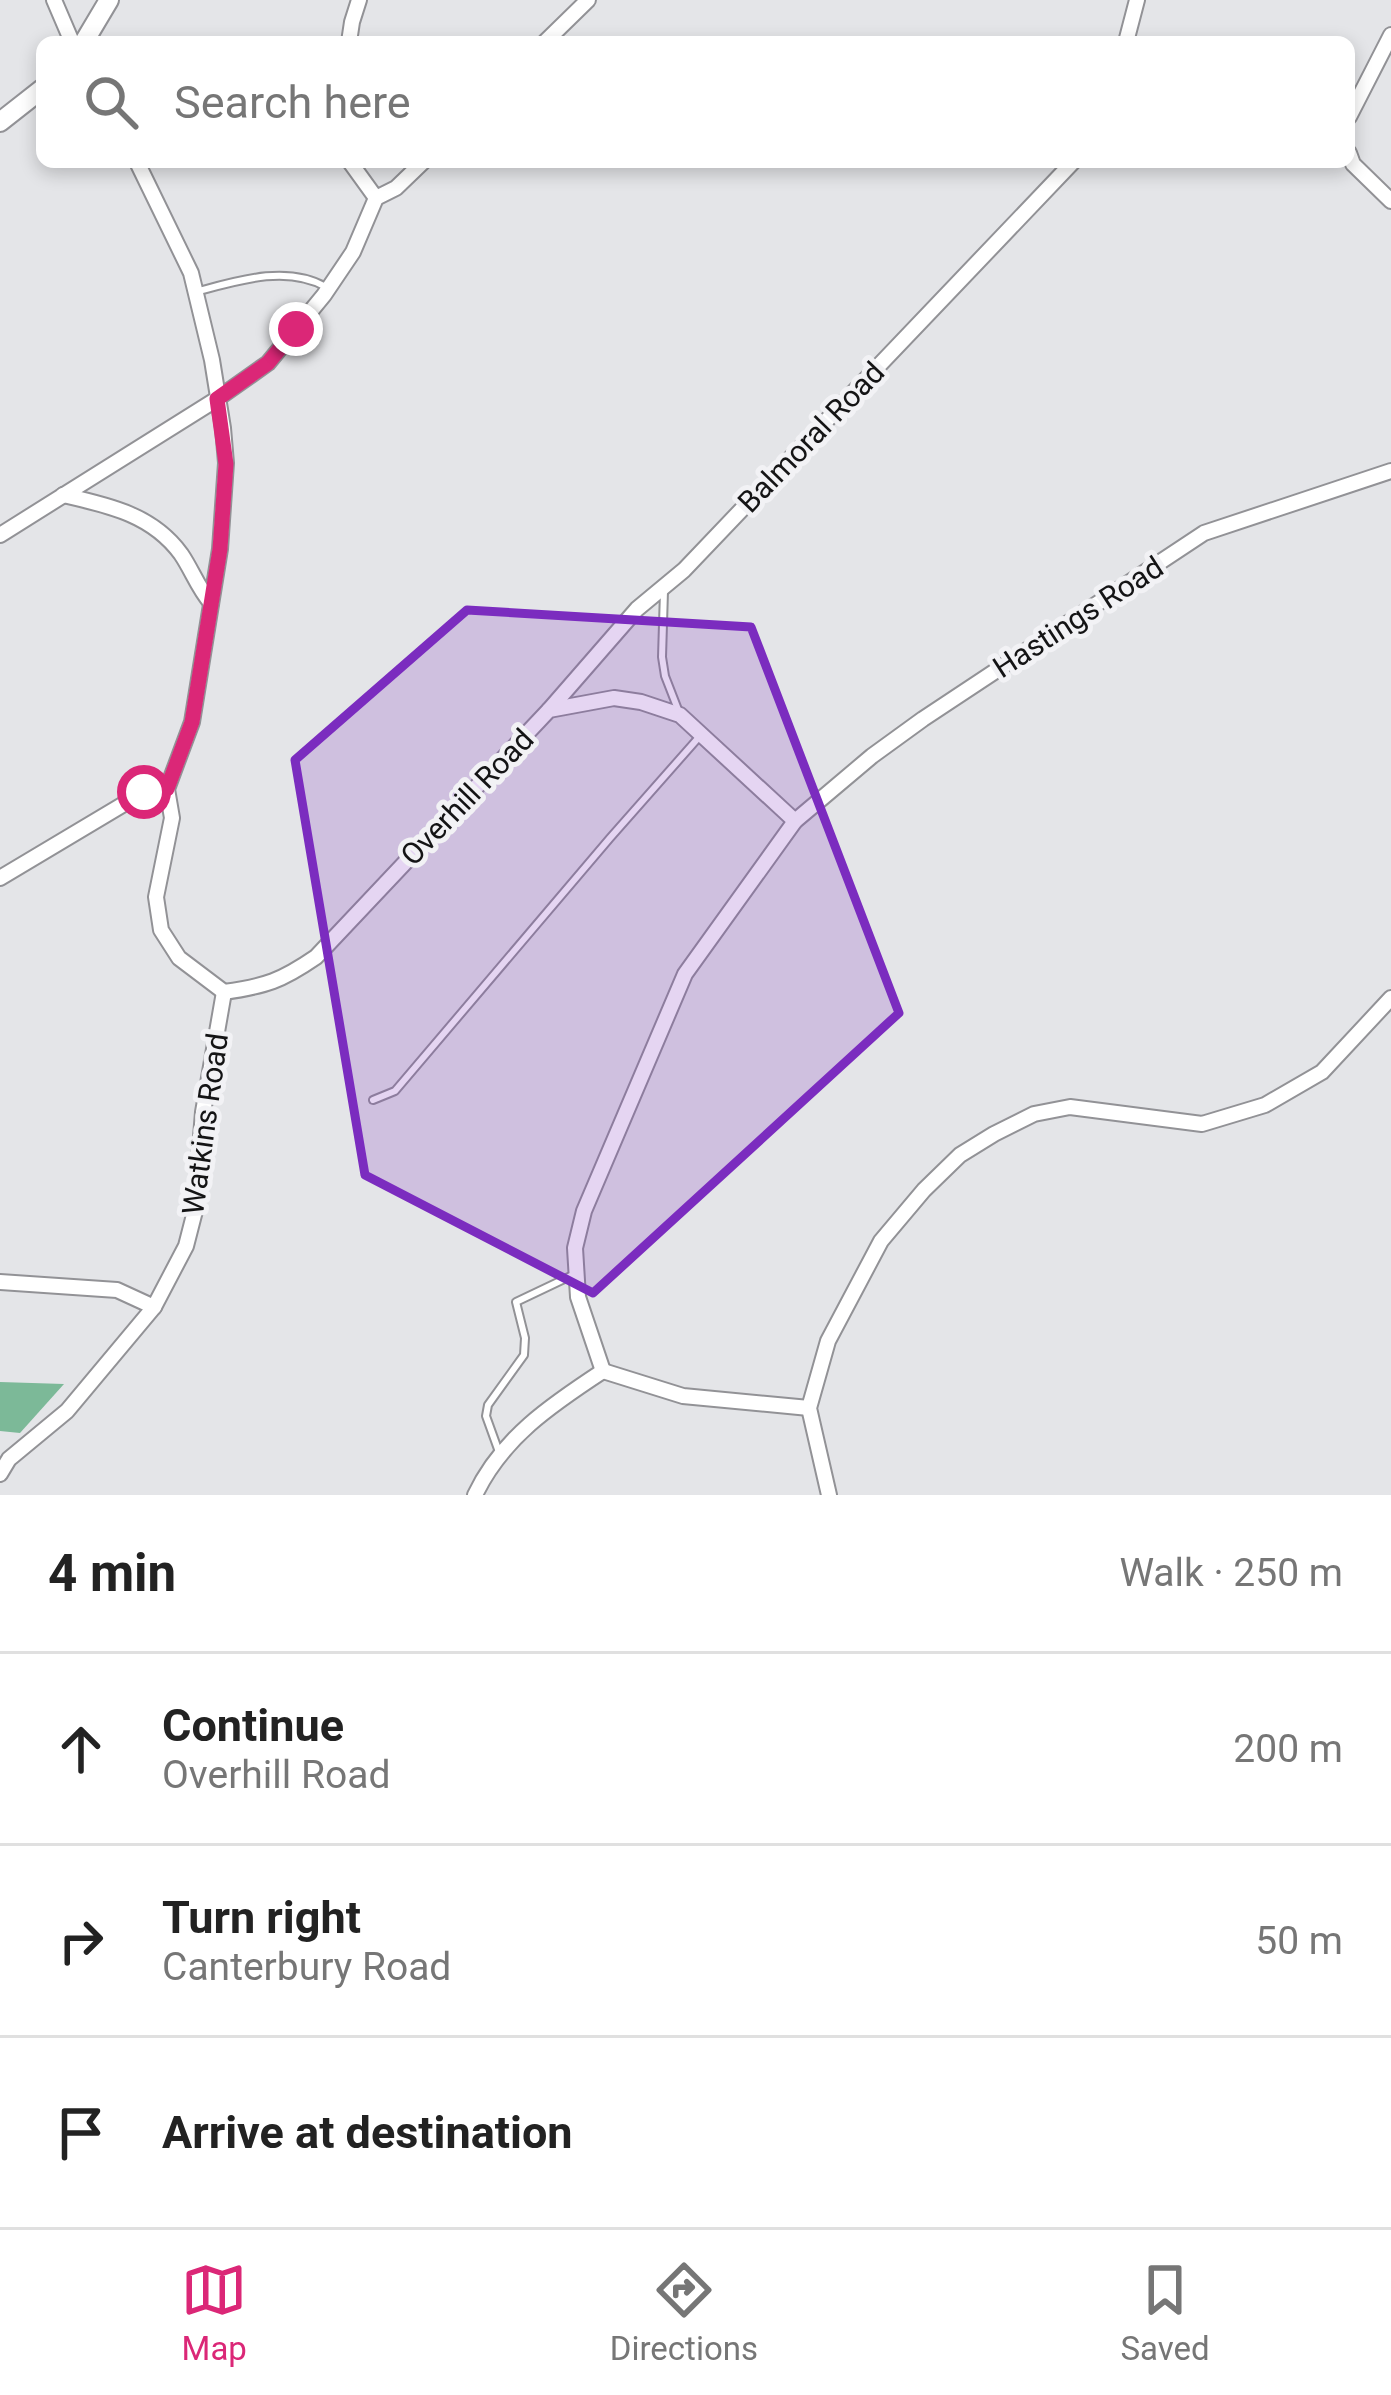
<!DOCTYPE html>
<meta charset="utf-8">
<style>
:root{--surface:#fff;--page:#f6f6f6;--text:#222;--muted:#767676;--line:#e0e0e0;--accent:#db2777}
body{margin:0;font-family:Roboto,sans-serif;background:var(--page);color:var(--text)}
.stop{position:absolute;width:36px;height:36px;margin:-27px;border:9px solid #db2777;border-radius:50%;background:#fff}
.stop.end{background:#db2777;border-color:#fff;box-shadow:0 3px 12px #0008}
.list{margin:0;padding:0;list-style:none}
h2{display:flex;justify-content:space-between;align-items:center;height:156px;margin:0;padding:0 48px;font-size:51px}
h2 small{font-size:39px;font-weight:400;color:var(--muted)}
.list li{display:grid;grid-template-columns:78px 1fr auto;gap:36px;align-items:center;box-sizing:border-box;height:192px;padding:0 48px;border-top:3px solid var(--line)}
.list b{display:block;font-size:45px;white-space:nowrap}
.list p{margin:0;font-size:39px;white-space:nowrap;color:var(--muted)}
.list em{font-size:39px;font-style:normal;color:var(--muted)}
.icon{flex:none;width:66px;height:66px;fill:none;stroke:currentColor;stroke-width:2;stroke-linecap:round;stroke-linejoin:round}
.map{position:relative;flex:none;width:1391px;height:1495px;overflow:hidden}
.search{position:absolute;background:var(--surface);box-shadow:0 6px 18px #0003;left:36px;right:36px;top:36px;height:132px;display:flex;align-items:center;gap:30px;box-sizing:border-box;padding:0 42px;border-radius:18px;color:var(--muted);font-size:45px}
.sheet{height:732px;background:var(--surface)}
nav{display:flex;justify-content:space-around;align-items:center;box-sizing:border-box;height:168px;border-top:3px solid var(--line);background:var(--surface);font-size:33px;color:var(--muted)}
nav a{display:grid;justify-items:center;gap:6px}
nav .on{color:var(--accent)}
.map>svg:first-child{display:block}
.forest{fill:#7cb998}
.lines{fill:none;stroke-linecap:round;stroke-linejoin:round}
.lane-casing{stroke:#929296;stroke-width:10}
.street-casing{stroke:#929296;stroke-width:18}
.secondary-casing{stroke:#929296;stroke-width:22}
.lane{stroke:#fff;stroke-width:6}
.street{stroke:#fff;stroke-width:14}
.secondary{stroke:#fff;stroke-width:18}
.route{stroke:#db2777;stroke-width:15}
.marked{fill:#7b2cbf;fill-opacity:0.2;stroke:#7b2cbf;stroke-width:9;stroke-linejoin:round}
.labels{text-anchor:middle;dominant-baseline:central;stroke-width:10;stroke-linejoin:round;paint-order:stroke}
.street-label{font-size:30px;fill:#141415;stroke:#f2f2f5}
</style>
<div class="map">
<svg width="1391" height="1495" viewBox="0 0 1391 1495">
<rect width="100%" height="100%" fill="#e4e5e8"/>
<path class="forest" d="M0,1382L64,1384L20,1433L0,1431Z"/>
<g class="lines">
<defs>
<g id="lane">
<path d="M199,291C239,280 288,265 326,287"/>
<path d="M664,591L662,657L665,676L679,712"/>
<path d="M373,1100L395,1091L610,838L700,736"/>
<path d="M499,1452L486,1416L488,1405L524,1355L525,1338L516,1302L577,1273"/>
</g>
<g id="street">
<path d="M54,0L72,42"/>
<path d="M349,42L352,22L359,0"/>
<path d="M545,42L588,0"/>
<path d="M1126,42L1137,0"/>
<path d="M1349,117L1391,35"/>
<path d="M1349,153L1353,164L1391,201"/>
<path d="M137,162L191,273L212,360L223,428L226,463L220,549L192,722L167,789L172,818L156,897L161,930L179,958L224,992C266,986 281,981 316,957L549,710L614,698L641,702L680,715L795,821"/>
<path d="M350,162L376,198"/>
<path d="M63,495C107,505 152,514 181,554C192,570 198,588 211,603"/>
<path d="M0,535L217,399L268,363L324,295L353,252L376,198L396,188L423,162"/>
<path d="M549,710L637,609L684,570L1073,162"/>
<path d="M0,878L144,792L167,789"/>
<path d="M0,1282L117,1290L154,1307"/>
<path d="M603,1371L578,1297L575,1248L584,1211L685,974L795,821L872,756L923,719L1204,533L1391,471"/>
<path d="M603,1371L683,1396L809,1408"/>
<path d="M0,1474L9,1459L67,1411L154,1307L186,1246L195,1211L203,1112L224,992"/>
<path d="M475,1495C502,1438 551,1405 603,1371"/>
<path d="M829,1495L809,1408L828,1341L881,1241L924,1190L960,1155L994,1134L1034,1114L1070,1107L1202,1124L1265,1105L1322,1072L1391,998"/>
</g>
<g id="secondary">
<path d="M84,42L109,0"/>
<path d="M0,122L42,89"/>
</g>
</defs>
<use href="#lane" class="lane-casing"/>
<use href="#street" class="street-casing"/>
<use href="#secondary" class="secondary-casing"/>
<use href="#lane" class="lane"/>
<use href="#street" class="street"/>
<use href="#secondary" class="secondary"/>
</g>
<g class="lines">
<path class="route" d="M144,792L167,789L192,722L220,549L226,464L217,399L268,363L296,329"/>
</g>
<path class="marked" d="M467,610L751,627L899,1013L593,1293L365,1175L295,760Z"/>
<g class="labels">
<g class="street-label">
<text transform="translate(811 437) rotate(-46)">Balmoral Road</text>
<text transform="translate(1078 617) rotate(-33)">Hastings Road</text>
<text transform="translate(467 797) rotate(-46)">Overhill Road</text>
<text transform="translate(205 1124) rotate(-82)">Watkins Road</text>
</g>
</g>
</svg>
<div class="stop" style="left:144px;top:792px"></div>
<div class="stop end" style="left:296px;top:329px"></div>
<div class="search"><svg class="icon" aria-label="search" viewBox="0 0 24 24"><circle cx="10" cy="10" r="6"/><path d="M15 15l6 6"/></svg>Search here</div>
</div>
<section class="sheet">
<h2>4 min<small>Walk · 250 m</small></h2>
<ul class="list">
<li><svg class="icon" aria-label="ahead" viewBox="0 0 24 24"><path d="M12 20V5M6 11l6-6 6 6"/></svg><div><b>Continue</b><p>Overhill Road</p></div><em>200 m</em></li>
<li><svg class="icon" aria-label="right" viewBox="0 0 24 24"><path d="M7 20v-9h11M14 6l5 5-5 5"/></svg><div><b>Turn right</b><p>Canterbury Road</p></div><em>50 m</em></li>
<li><svg class="icon" aria-label="arrive" viewBox="0 0 24 24"><path d="M6 21V4h12l-3 4 3 4H6"/></svg><div><b>Arrive at destination</b></div></li>
</ul>
</section>
<nav>
<a class="on"><svg class="icon" aria-label="map" viewBox="0 0 24 24"><path d="M3 6l6-2 6 2 6-2v14l-6 2-6-2-6 2zM9 4v14M15 6v14"/></svg>Map</a>
<a><svg class="icon" aria-label="directions" viewBox="0 0 24 24"><path d="M12 3l9 9-9 9-9-9zM9 14v-3h6M13 9l2 2-2 2"/></svg>Directions</a>
<a><svg class="icon" aria-label="saved" viewBox="0 0 24 24"><path d="M7 4h10v16l-5-4-5 4z"/></svg>Saved</a>
</nav>
